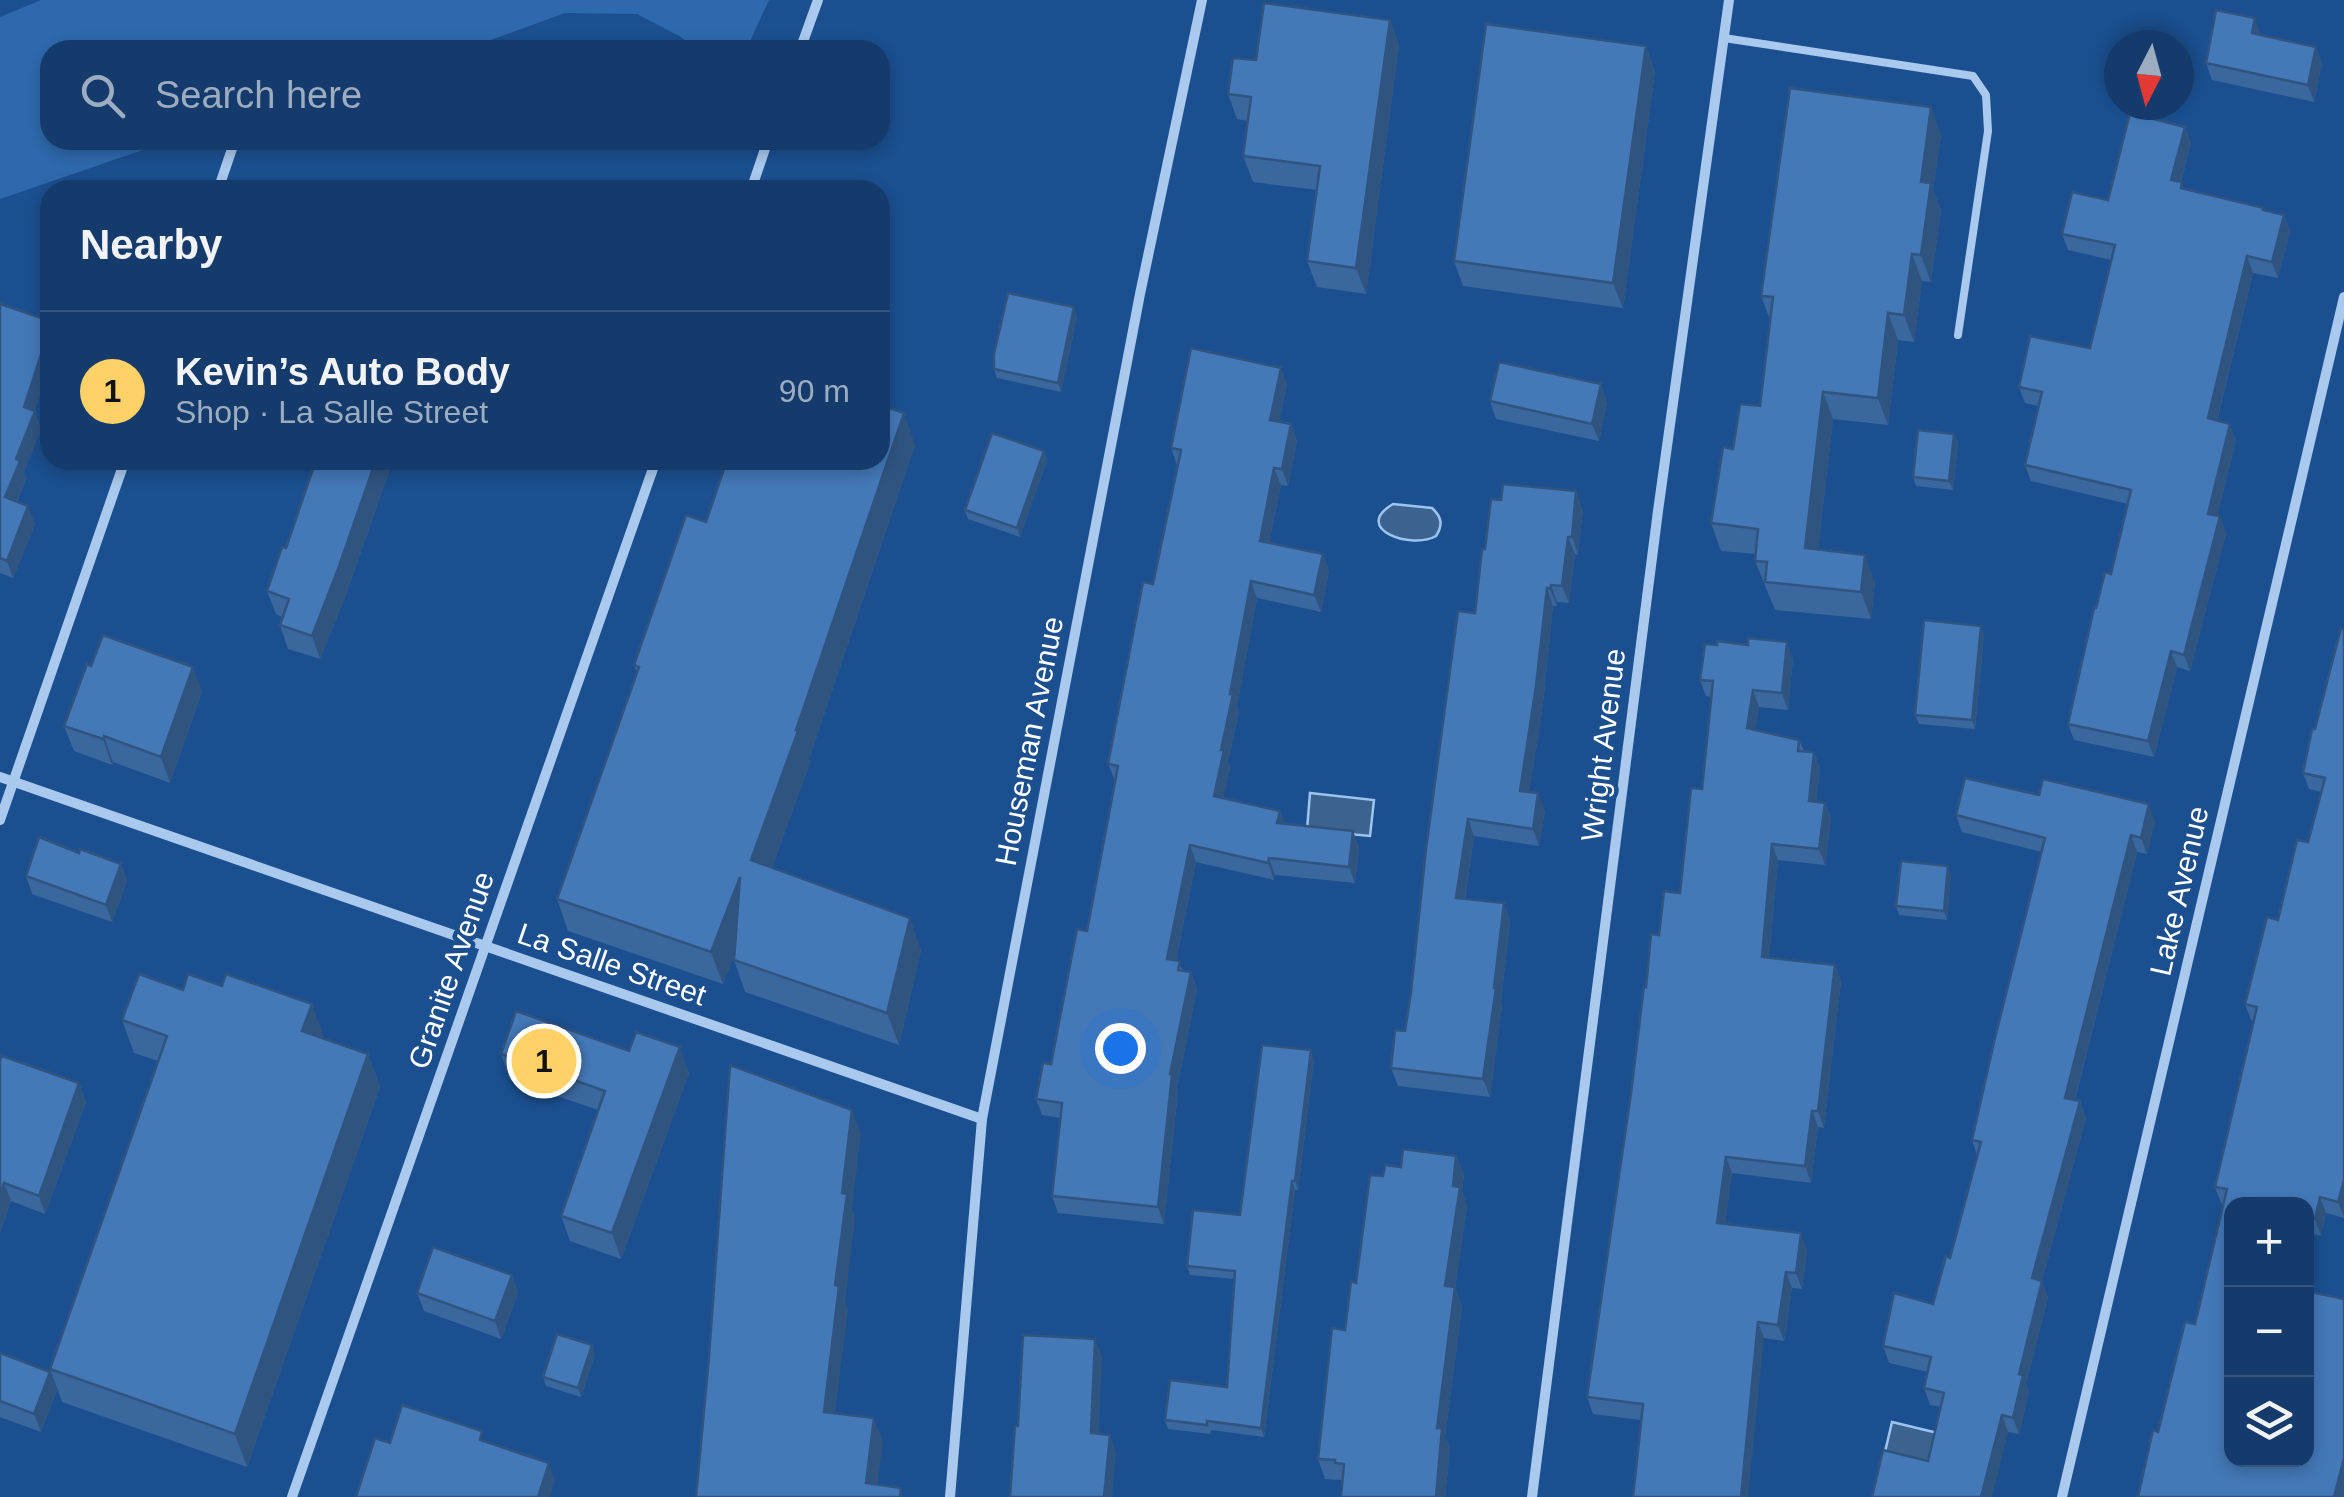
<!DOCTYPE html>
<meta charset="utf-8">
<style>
:root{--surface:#143b6b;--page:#214673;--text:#f1f3f6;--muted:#9dadc1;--line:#33557e;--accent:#ffd166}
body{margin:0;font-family:Arial,sans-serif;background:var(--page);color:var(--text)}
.controls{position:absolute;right:30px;bottom:30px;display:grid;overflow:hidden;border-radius:20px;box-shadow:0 5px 15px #0003}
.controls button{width:90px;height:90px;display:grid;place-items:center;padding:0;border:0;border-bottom:2px solid var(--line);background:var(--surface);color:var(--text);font:50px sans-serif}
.compass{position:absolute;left:2104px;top:30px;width:90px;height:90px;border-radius:50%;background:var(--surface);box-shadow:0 5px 15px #0003;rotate:186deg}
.you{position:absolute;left:1120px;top:1048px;width:35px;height:35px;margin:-25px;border:8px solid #fff;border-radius:50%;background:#1a73e8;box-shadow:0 0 0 15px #1a73e833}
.badge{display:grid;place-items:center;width:65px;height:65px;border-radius:50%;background:var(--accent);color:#111;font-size:32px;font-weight:700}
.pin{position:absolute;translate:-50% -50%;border:5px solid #fff;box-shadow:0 2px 10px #0006}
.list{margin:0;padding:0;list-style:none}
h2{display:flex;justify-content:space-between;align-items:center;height:130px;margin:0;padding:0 40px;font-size:42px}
h2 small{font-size:32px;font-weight:400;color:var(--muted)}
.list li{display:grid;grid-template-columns:65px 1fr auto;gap:30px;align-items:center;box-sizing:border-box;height:160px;padding:0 40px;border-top:2px solid var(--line)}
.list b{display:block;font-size:38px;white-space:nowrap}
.list p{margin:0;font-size:32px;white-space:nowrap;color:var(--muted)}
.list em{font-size:32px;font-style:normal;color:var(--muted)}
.icon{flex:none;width:55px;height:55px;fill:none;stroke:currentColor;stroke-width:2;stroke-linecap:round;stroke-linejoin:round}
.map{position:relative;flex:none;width:2344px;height:1497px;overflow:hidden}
.search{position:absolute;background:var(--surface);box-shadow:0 5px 15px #0003;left:40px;top:40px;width:850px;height:110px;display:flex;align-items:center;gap:25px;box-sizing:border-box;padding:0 35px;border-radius:30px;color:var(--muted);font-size:38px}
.panel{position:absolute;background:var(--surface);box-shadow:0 5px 15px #0003;left:40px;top:180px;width:850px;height:290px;border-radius:30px}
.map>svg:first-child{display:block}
.green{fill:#2e69ad}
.water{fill:#3c6290;stroke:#9cc4f0;stroke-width:2.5}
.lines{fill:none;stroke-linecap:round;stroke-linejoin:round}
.service{stroke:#a9c9ee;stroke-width:8}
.minor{stroke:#a9c9ee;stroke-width:10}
.wall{fill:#3a679d}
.shaded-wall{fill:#305480}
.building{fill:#4478b7;stroke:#305480;stroke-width:2.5}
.labels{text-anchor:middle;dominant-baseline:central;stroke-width:9;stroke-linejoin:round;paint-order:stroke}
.street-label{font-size:30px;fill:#fff;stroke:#1b4f8f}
</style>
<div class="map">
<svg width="2344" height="1497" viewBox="0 0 2344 1497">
<rect width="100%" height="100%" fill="#1b4f8f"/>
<path class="green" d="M41,0H769L746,50H695L681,37L637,14L565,13L463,50H50V140H172L0,199V17Z"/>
<g class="water">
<path d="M1393,504L1432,508C1442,517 1443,525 1436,536C1412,550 1351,529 1393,504Z"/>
<path d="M1310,793L1374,800L1370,836L1307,830Z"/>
<path d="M1892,1422L1950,1436L1943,1465L1885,1452Z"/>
</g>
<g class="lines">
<path class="service" d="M1724,38L1973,76L1986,95L1988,131L1958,335"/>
<g class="minor">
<path d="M800,50L818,0"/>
<path d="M218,190L235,140"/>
<path d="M751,190L768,140"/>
<path d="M0,777L982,1119"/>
<path d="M0,820L125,460"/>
<path d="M292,1497L656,460"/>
<path d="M950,1497L982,1119L1140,294L1202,0"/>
<path d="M1532,1497L1658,511L1729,0"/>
<path d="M2062,1497L2344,297"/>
</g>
</g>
<g class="wall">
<path d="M1390,20L1399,45L1366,294L1317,287L1307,261L1317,190L1253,182L1243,156L1248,121L1237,119L1228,94L1256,60Z"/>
<path d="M1646,46L1655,72L1623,308L1463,286L1454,261Z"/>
<path d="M2316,47L2322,64L2314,102L2212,80L2206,63Z"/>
<path d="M2185,127L2191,143L2181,182L2184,189L2264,208V210L2284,215L2290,231L2278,278L2253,273L2217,421L2236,440L2217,516H2220L2226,533L2190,671L2177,667L2154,757L2074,740L2068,724L2096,608L2111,574L2128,504L2031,481L2025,465L2039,406L2025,403L2019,387L2090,348L2111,260L2068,250L2062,234L2108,200Z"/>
<path d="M1941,135L1933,190L1941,210L1931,282L1922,281L1914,342L1898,340L1888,425L1833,419L1818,550L1875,582L1871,619L1775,610L1755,561L1756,554L1721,551L1711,523L1733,449L1760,406L1771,322L1761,296Z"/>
<path d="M50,249V290H48L42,272Z"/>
<path d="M0,304L50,321V364L34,411L41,429L24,472L26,478L17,502L35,524L13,578L0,573Z"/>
<path d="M1077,316L1061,392L997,378L994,369Z"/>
<path d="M1287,384L1279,422L1291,424L1297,441L1288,486L1281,485L1269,543L1323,554L1329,571L1321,612L1257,598L1237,706L1239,711L1228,762L1230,767L1223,798L1284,824L1353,831L1359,848L1355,883L1275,875L1274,880L1196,862L1176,961L1184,971L1191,972L1197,989L1177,1088L1178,1091L1164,1224L1058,1213L1052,1196L1060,1118L1042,1115L1036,1099L1051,1064L1087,931L1115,781L1108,764L1153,584L1177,465L1171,448Z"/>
<path d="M1490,401L1607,402L1599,441L1496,419Z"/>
<path d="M1954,434L1958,443L1953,490L1916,486L1913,477Z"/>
<path d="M915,445L809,759L810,763L772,867L921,950L899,1045L745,992L734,960V955L723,984L568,931L557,899L637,674L634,665L706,522Z"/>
<path d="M1044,451L1047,460L1020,537L968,519L965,510Z"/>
<path d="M316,460H393L347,592L320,659L288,649L280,625L282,617L276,614L267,591L286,548Z"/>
<path d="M1583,509L1578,555L1575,554L1569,603L1557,602V606H1553L1543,704L1529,792L1545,811L1539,846L1474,836L1465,899L1504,903L1510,921L1501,1002L1502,1006L1490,1097L1398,1086L1391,1068L1405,1031L1485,549Z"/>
<path d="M1981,626L1984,635L1975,729L1919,724L1915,715Z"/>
<path d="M2344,629V1218L2326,1213L2321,1236L2306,1232V1204H2232V1460L2158,1432L2195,1324L2223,1204L2221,1203L2215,1187L2254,1021L2251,1020L2245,1004L2308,842L2321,792L2309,789L2303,773Z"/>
<path d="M1793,658L1788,710L1759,707L1755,730L1799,740L1804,751L1814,752L1820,769L1816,802L1825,803L1831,819L1825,865L1778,860L1769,958L1835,965L1841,981L1824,1128L1818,1127L1811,1183L1732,1173L1725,1224L1807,1250L1802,1289L1792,1288L1784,1341L1764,1338L1641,1420L1593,1414L1587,1397L1646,987L1659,935L1680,893L1702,789L1711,697L1706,696L1700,680Z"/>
<path d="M202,692L170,783L113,762L112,765L74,751L64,726Z"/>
<path d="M1956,815L2155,821L2147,854L2137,852L2075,1100L2080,1101L2086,1118L2042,1281L2048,1298L2026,1384L2029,1392L2019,1434L2008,1432L1928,1461L1941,1407L1930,1405L1924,1388L1928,1372L1889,1363L1883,1346L1933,1304L1950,1258L1977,1155L1972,1140L2042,852L1962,832Z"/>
<path d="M79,853L121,864L127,881L112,922L32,894L26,876Z"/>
<path d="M1951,875L1947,920L1899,915L1896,906Z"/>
<path d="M122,1020L324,1037L323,1039L368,1054L380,1087L247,1467L62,1402L50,1369L158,1061L134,1053Z"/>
<path d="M501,1054L689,1073L621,1259L570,1241L561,1216L598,1110L510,1080Z"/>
<path d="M1314,1059L1298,1190H1295L1264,1437L1211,1430L1210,1434L1168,1429L1165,1420L1227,1387L1234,1279L1190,1275L1187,1266L1240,1215Z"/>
<path d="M0,1060L79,1083L86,1102L45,1214L11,1201L0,1233Z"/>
<path d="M1456,1156L1464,1175L1462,1191L1467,1207L1455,1288L1462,1307L1445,1437L1450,1448L1445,1497H1341L1342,1483L1341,1480L1325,1479L1318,1459L1356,1283L1383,1176L1401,1167Z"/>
<path d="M512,1275L518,1293L501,1339L424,1311L417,1293Z"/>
<path d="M0,1353L50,1372L57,1390L41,1432L0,1417Z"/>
<path d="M595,1354L581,1397L546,1386L543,1377Z"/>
</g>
<g class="shaded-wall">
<path d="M2255,18L2261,36L2252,33Z"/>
<path d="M1390,20L1399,45L1366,294L1356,268Z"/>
<path d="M1646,46L1655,72L1623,308L1613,283Z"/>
<path d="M2316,47L2322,64L2314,102L2308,85Z"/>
<path d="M1931,107L1941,135L1933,190L1941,210L1931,282L1921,255V182Z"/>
<path d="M2185,127L2191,143L2177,196L2171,180Z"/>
<path d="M2284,215L2290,231L2278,278L2272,262Z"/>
<path d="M1912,254L1922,281L1914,342L1904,315Z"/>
<path d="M2247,256L2253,273L2213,435L2208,418Z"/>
<path d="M1074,307L1077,316L1061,392L1058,383Z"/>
<path d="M1888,313L1898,340L1888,425L1878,398Z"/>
<path d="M50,327V364L31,422L35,411L41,429L24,472L26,478L11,515L5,497L16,459L24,407Z"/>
<path d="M1281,368L1287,384L1276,437L1270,420Z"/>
<path d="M1601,384L1607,402L1599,441L1592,424Z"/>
<path d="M1823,392L1833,419L1815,576L1805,548Z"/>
<path d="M904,413L915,445L809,759L810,763L763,892L751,860Z"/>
<path d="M1291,424L1297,441L1288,486L1282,469Z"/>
<path d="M2230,424L2236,440L2214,530L2208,514Z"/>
<path d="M1954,434L1958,443L1953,490L1949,481Z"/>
<path d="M1044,451L1047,460L1020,537L1017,528Z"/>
<path d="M376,460H393L347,592L320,659L312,636Z"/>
<path d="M1274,468L1281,485L1266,557L1260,541Z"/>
<path d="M1576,491L1583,509L1578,555L1572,537Z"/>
<path d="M28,506L35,524L13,578L7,561Z"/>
<path d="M2220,516L2226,533L2190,671L2184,655Z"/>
<path d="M1568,537L1575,554L1569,603L1562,586Z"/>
<path d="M1323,554L1329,571L1321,612L1314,595Z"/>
<path d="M1865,555L1875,582L1871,619L1861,592Z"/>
<path d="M1251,581L1257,598L1237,706L1239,711L1228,762L1230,767L1220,813L1214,796L1230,694Z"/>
<path d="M1551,585L1557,602V606L1550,589Z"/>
<path d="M1547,588L1553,606L1543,704L1527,808L1520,791Z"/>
<path d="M1981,626L1984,635L1975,729L1972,720Z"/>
<path d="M1787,642L1793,658L1788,710L1782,693Z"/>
<path d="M2171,651L2177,667L2154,757L2148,741Z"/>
<path d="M193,667L202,692L170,783L161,757Z"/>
<path d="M1753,690L1759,707L1753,744L1747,728Z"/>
<path d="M104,736L113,762L112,765L103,739Z"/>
<path d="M1814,752L1820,769L1815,817L1809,801Z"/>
<path d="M1538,793L1545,811L1539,846L1533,829Z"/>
<path d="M1825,803L1831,819L1825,865L1819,849Z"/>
<path d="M2149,804L2155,821L2147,854L2141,838Z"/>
<path d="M1280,811L1286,827L1277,823Z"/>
<path d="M1468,819L1474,836L1462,915L1456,898Z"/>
<path d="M1353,831L1359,848L1355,883L1349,867Z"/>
<path d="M2131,835L2137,852L2071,1114L2065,1098Z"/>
<path d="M1772,844L1778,860L1768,973L1762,957Z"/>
<path d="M1190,845L1196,862L1173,975L1167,959Z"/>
<path d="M1269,858L1275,875L1274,880L1268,863Z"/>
<path d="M121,864L127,881L112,922L106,905Z"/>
<path d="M1948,866L1951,875L1947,920L1944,911Z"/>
<path d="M740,877L751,909L723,984L711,952Z"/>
<path d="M1504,903L1510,921L1501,1002L1502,1006L1490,1097L1483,1079Z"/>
<path d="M910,918L921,950L899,1045L887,1013Z"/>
<path d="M1835,965L1841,981L1824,1128L1818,1111Z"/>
<path d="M1191,972L1197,989L1177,1088L1178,1091L1164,1224L1158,1207L1170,1074Z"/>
<path d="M312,1004L324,1037L314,1064L302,1031Z"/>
<path d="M680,1047L689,1073L621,1259L612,1233Z"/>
<path d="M1311,1050L1314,1059L1298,1190L1295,1181Z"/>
<path d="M368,1054L380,1087L247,1467L235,1434Z"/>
<path d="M79,1083L86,1102L45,1214L39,1196Z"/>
<path d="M2080,1101L2086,1118L2042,1281L2048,1298L2026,1384L2029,1392L2019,1434L2013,1418L2032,1278Z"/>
<path d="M852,1110L861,1134L852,1208L855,1218L845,1302L848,1310L832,1436L824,1412L835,1285L842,1193Z"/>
<path d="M1812,1111L1818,1127L1811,1183L1805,1166Z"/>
<path d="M1456,1156L1464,1175L1462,1191L1467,1207L1455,1288L1462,1307L1445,1437L1450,1448L1445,1497H1436L1437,1428L1445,1286Z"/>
<path d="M1726,1157L1732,1173L1723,1240L1717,1223Z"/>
<path d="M2344,1180V1217L2338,1202Z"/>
<path d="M1292,1181L1295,1190L1264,1437L1261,1428Z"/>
<path d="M4,1183L11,1201L0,1233V1196Z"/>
<path d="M2320,1197L2326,1213L2321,1236L2315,1219Z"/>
<path d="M1801,1233L1807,1250L1802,1289L1796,1273Z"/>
<path d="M1786,1272L1792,1288L1784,1341L1778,1325Z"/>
<path d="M512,1275L518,1293L501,1339L495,1321Z"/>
<path d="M1758,1322L1764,1338L1748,1497H1741Z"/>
<path d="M1095,1339L1102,1356L1098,1451L1091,1433Z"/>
<path d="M592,1345L595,1354L581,1397L578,1388Z"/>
<path d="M50,1372L57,1390L41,1432L34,1414Z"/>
<path d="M2002,1415L2008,1432L1992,1497H1981Z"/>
<path d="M874,1418L883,1442L876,1497L866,1483Z"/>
<path d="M1110,1435L1116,1453L1112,1497H1104Z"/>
<path d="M2344,1458V1497H2334Z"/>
<path d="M549,1463L555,1480L550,1497H538Z"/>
</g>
<g class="building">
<path d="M1264,3L1390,20L1356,268L1307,261L1320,166L1243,156L1251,97L1228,94L1233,58L1256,60Z"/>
<path d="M2216,10L2255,18L2252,33L2316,47L2308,85L2206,63Z"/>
<path d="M1486,24L1646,46L1613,283L1454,261Z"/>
<path d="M1790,88L1931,107L1921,182L1931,183L1921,255L1912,254L1904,315L1888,313L1878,398L1823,392L1805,548L1865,555L1861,592L1765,582L1767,562L1755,561L1758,529L1711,523L1723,447L1733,449L1740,404L1760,406L1773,297L1761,296Z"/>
<path d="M2130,113L2185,127L2171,180L2182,182L2181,188L2264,208L2263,210L2284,215L2272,262L2247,256L2208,418L2230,424L2208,514L2220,516L2184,655L2171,651L2148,741L2068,724L2094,608H2096L2105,572L2111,574L2131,490L2025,465L2042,392L2019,387L2030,336L2090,348L2115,245L2062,234L2072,192L2108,200Z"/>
<path d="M50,249V275L42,272Z"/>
<path d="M1008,293L1074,307L1058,383L994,369V354Z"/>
<path d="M0,304L50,321V327L24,407L35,411L16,459L20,461L5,497L28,506L7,561L0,558Z"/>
<path d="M1191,348L1281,368L1270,420L1291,424L1282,469L1274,468L1260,541L1323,554L1314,595L1251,581L1230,694H1233L1221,750H1224L1214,796L1280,811L1277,823L1353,831L1349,867L1269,858L1268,863L1190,845L1167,959L1180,961L1178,970L1191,972L1170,1074L1172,1075L1158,1207L1052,1196L1062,1103L1036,1099L1043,1063L1051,1064L1077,929L1087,931L1118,766L1108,764L1143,582L1153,584L1181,450L1171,448Z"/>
<path d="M1499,362L1601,384L1592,424L1490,401Z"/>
<path d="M880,405L904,413L796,730L798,731L751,860L910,918L887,1013L734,960L740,877L711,952L557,899L639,667L634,665L686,515L706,522L727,460H880Z"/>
<path d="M1918,430L1954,434L1949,481L1913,477Z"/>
<path d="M992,433L1044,451L1017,528L965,510Z"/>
<path d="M316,460H376L338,569L312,636L280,625L289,599L267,591L282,547L286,548Z"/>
<path d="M1503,484L1576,491L1572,537H1568L1562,586L1551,585L1550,589L1547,588L1536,686L1520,791L1538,793L1533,829L1468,819L1456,898L1504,903L1494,988H1496L1483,1079L1391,1068L1395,1030L1405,1031L1411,992L1426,849L1458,611L1475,613L1482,549H1485L1491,499L1501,500Z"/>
<path d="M1924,620L1981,626L1972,720L1915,715Z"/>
<path d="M2341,628L2344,629V1180L2338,1202L2320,1197L2315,1219L2306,1217V1204H2232V1460H2306V1291L2344,1299V1458L2334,1497H2138L2153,1430L2158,1432L2185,1322L2195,1324L2227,1189L2215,1187L2257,1007L2245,1004L2267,917L2278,920L2297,840L2308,842L2325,778L2303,773L2312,729H2315Z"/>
<path d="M103,635L193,667L161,757L104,736L103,739L64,726L87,664L91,666Z"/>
<path d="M1748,638L1787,642L1782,693L1753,690L1747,728L1799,740L1798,751L1814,752L1809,801L1825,803L1819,849L1772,844L1762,957L1835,965L1818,1111H1812L1805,1166L1726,1157L1717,1223L1801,1233L1796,1273L1786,1272L1778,1325L1758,1322L1741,1497H1633L1643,1404L1587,1397L1631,1093L1644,986L1646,987L1651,934L1659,935L1664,891L1680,893L1691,788L1702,789L1713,681L1700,680L1705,644L1717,645V641L1748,645Z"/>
<path d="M1965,778L2039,795L2043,779L2149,804L2141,838L2131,835L2065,1098L2080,1101L2032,1278L2042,1281L2019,1374L2023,1375L2013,1418L2002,1415L1981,1497H1872L1883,1450L1928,1461L1944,1393L1924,1388L1931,1357L1883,1346L1894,1293L1933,1304L1946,1256L1950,1258L1981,1142L1972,1140L1994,1042L2045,838L1956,815Z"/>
<path d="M39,837L79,853L80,849L121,864L106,905L26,876Z"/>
<path d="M1901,861L1948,866L1944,911L1896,906Z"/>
<path d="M139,974L183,990L188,974L222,986L226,974L312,1004L302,1031L368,1054L235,1434L50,1369L167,1036L122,1020Z"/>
<path d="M516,1011L629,1051L636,1032L680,1047L612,1233L561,1216L605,1091L501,1054Z"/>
<path d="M1262,1045L1311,1050L1295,1181H1292L1261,1428L1207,1421V1425L1165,1420L1170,1380L1227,1387L1235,1271L1187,1266L1193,1210L1240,1215Z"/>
<path d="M2,1056L79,1083L39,1196L4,1183L0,1196V1060Z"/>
<path d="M730,1065L852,1110L842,1193L847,1194L835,1285L839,1286L824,1412L874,1418L866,1483L901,1488L900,1497H696L709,1357Z"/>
<path d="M1403,1149L1456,1156L1453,1186L1460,1187L1445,1286L1455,1287L1437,1428H1442L1436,1497H1341L1344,1464L1335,1463V1460L1318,1459L1332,1328L1345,1330L1351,1281L1356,1283L1370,1175L1383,1176L1385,1165L1401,1167Z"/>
<path d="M433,1247L512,1275L495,1321L417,1293Z"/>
<path d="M557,1334L592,1345L578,1388L543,1377Z"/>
<path d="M1023,1335L1095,1339L1091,1433L1110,1435L1104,1497H1010L1015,1426H1018Z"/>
<path d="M0,1353L50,1372L34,1414L0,1401Z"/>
<path d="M402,1405L482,1431L480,1440L549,1463L538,1497H356L375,1438L390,1443Z"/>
</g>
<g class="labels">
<g class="street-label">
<text transform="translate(1029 741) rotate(-79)">Houseman Avenue</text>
<text transform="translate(1603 745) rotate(-83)">Wright Avenue</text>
<text transform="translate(2179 891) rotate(-77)">Lake Avenue</text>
<text transform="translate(612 964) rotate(19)">La Salle Street</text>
<text transform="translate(451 970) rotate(-71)">Granite Avenue</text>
</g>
</g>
</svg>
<div class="controls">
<button>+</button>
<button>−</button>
<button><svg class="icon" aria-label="layers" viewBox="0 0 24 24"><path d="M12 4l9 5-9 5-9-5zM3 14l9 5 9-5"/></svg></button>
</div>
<svg class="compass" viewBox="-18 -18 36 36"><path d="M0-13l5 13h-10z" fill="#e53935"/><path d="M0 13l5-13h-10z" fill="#9dadc1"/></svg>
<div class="you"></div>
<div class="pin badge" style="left:544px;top:1061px">1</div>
<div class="search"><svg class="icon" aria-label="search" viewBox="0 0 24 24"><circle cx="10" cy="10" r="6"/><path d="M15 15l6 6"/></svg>Search here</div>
<section class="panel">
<h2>Nearby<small></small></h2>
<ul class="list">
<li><span class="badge">1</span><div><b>Kevin’s Auto Body</b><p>Shop · La Salle Street</p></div><em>90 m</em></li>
</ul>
</section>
</div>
